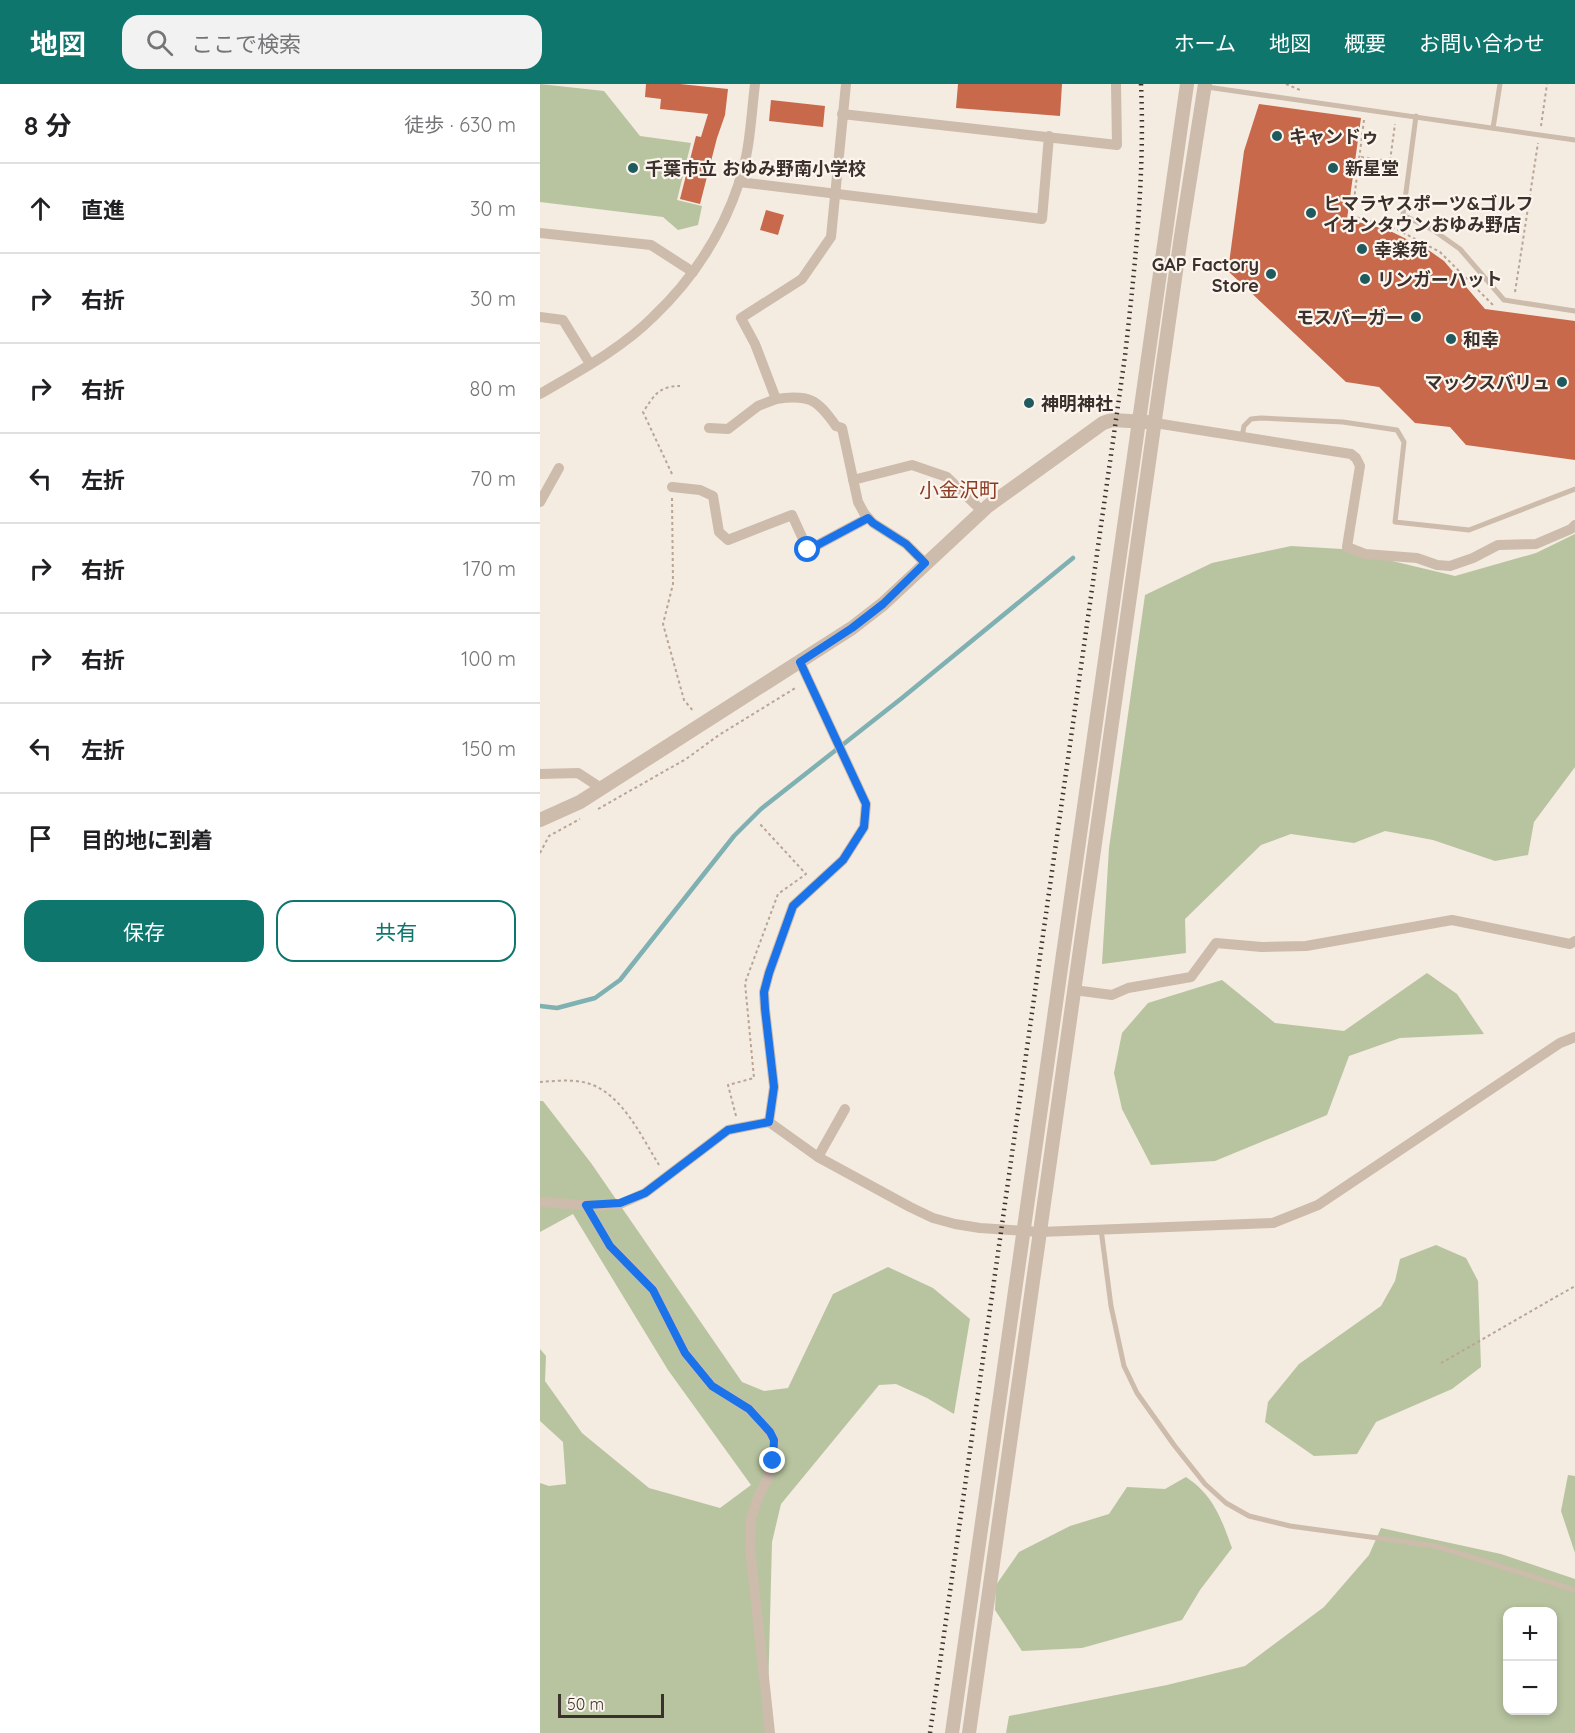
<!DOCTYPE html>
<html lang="ja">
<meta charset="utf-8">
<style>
:root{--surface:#fff;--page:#f2f2f2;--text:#202124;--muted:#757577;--line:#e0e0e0;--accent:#0f766e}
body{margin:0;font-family:Quicksand,"Noto Sans JP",sans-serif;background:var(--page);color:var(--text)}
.controls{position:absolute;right:18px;bottom:18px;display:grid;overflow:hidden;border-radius:12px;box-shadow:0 3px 9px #0003}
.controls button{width:54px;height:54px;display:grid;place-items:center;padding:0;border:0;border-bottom:2px solid var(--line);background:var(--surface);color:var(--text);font:30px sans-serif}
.scale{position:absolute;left:18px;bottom:15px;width:106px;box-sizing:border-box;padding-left:6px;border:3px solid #3b302b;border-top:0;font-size:16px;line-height:21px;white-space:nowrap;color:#3b302b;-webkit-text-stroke:4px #fbf5ee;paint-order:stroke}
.stop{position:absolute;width:18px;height:18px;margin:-14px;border:4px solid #1a73e8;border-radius:50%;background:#fff}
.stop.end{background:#1a73e8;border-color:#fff;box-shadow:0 2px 6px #0008}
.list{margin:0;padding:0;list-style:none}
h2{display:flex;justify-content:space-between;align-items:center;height:78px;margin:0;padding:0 24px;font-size:26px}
h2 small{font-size:20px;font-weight:400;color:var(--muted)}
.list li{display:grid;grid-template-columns:39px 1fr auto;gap:18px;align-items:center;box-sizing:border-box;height:90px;padding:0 24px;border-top:2px solid var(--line)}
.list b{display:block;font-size:22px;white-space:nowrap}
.list em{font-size:20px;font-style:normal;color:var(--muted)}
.actions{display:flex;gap:12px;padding:18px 24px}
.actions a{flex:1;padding:14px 0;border:2px solid var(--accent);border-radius:18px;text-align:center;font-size:21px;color:var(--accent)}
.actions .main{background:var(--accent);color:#fff}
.icon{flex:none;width:33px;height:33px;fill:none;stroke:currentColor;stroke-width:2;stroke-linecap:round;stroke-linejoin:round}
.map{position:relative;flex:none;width:1035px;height:1649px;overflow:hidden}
header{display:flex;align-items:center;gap:36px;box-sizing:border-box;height:84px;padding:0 30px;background:var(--accent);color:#fff}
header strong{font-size:28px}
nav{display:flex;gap:33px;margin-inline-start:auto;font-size:21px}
.search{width:420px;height:54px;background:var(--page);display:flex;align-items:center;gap:15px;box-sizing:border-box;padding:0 21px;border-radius:18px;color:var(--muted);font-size:22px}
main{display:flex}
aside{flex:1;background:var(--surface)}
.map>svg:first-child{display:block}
.green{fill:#b8c4a0;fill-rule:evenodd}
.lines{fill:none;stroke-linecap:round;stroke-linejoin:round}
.stream{stroke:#7fb0b2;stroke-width:4.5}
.building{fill:#c8694b}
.path{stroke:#b9a596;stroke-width:2;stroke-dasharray:3 3;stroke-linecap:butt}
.service{stroke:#cdbbac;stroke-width:5}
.minor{stroke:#cdbbac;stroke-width:10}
.tertiary{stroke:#cdbbac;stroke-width:14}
.rail{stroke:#3b302b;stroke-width:4.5;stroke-dasharray:1.5 4.5;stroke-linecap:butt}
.route{stroke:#1a73e8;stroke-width:8}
.poi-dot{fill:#1f5a5e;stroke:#fbf5ee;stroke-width:2}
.labels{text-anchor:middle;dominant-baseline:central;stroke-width:4.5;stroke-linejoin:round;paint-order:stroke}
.poi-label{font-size:18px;font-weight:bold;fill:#3b302b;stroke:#fbf5ee;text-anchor:start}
.neighbourhood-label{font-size:20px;fill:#8c3b22;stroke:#fbf5ee}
</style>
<header>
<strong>地図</strong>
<div class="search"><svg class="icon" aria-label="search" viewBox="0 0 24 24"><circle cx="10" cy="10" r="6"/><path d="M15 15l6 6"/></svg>ここで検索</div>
<nav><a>ホーム</a><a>地図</a><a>概要</a><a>お問い合わせ</a></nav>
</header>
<main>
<aside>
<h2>8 分<small>徒歩 · 630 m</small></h2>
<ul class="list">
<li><svg class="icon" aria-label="ahead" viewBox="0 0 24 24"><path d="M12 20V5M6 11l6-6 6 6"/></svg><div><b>直進</b></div><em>30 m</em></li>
<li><svg class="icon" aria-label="right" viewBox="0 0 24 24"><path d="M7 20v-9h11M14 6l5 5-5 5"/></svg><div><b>右折</b></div><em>30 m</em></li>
<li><svg class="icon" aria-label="right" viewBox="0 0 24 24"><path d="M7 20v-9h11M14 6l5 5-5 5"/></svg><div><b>右折</b></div><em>80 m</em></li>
<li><svg class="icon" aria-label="left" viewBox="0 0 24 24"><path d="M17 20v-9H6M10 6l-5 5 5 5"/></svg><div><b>左折</b></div><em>70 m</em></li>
<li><svg class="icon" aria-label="right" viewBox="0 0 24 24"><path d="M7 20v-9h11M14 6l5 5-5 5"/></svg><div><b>右折</b></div><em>170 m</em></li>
<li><svg class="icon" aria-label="right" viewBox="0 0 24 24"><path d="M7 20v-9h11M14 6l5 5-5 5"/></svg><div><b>右折</b></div><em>100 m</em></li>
<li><svg class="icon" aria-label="left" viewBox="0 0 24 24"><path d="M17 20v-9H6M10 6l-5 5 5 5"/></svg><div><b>左折</b></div><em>150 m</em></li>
<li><svg class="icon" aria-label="arrive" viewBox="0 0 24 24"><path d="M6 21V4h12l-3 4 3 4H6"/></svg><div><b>目的地に到着</b></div></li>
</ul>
<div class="actions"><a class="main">保存</a><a>共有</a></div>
</aside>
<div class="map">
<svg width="1035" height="1649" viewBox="0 0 1035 1649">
<rect width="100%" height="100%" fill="#f4ebe1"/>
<g class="green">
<path d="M0,0L64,7L100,52L151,59L137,116L162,122L158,141L138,146L123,133L0,118Z"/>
<path d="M1035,450V683L994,738L988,771L955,777L893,756L845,747L814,759L751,750L721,761L645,835L646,869L562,880L569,764L605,511L672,479L751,462L802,465L915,492L996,469Z"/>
<path d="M887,889L917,910L944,950L860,954L809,972L787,1031L675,1077L611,1081L582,1025L574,989L582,949L608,919L682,896L735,939L804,947Z"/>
<path d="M0,1017H3L51,1079L202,1298L224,1307L248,1304L293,1210L348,1183L393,1204L430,1235L414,1330L387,1314L356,1300L339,1301L241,1420L232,1458L227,1649H0V1399L9,1402L26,1400L23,1358L0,1337V1265L6,1272L5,1297L42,1349L109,1404L180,1424L211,1401L128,1286L33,1130L0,1148Z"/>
<path d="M896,1161L926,1174L938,1197L941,1283L912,1305L836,1338L817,1370L774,1372L725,1338L728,1318L759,1280L841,1222L855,1197L860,1175Z"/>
<path d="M1028,1391L1035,1392V1469L1021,1427Z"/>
<path d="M646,1393C674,1412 681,1434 692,1464L660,1506L642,1536L542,1564L482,1567L455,1526L456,1501L479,1468L530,1442L569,1430L587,1403L625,1405Z"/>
<path d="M841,1444L961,1470L1035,1495V1649H466L469,1632L627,1601L705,1582L784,1523L829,1471ZM968,1528H1012V1626H968Z"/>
</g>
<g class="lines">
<path class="stream" d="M0,922L17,924L55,914L80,896L194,752L221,725L362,614L533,474"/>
</g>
<g class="building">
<path d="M106,0H140L188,5L185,31L177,54L160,120L140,115L156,52L161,53L168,30L120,25L121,15L105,13Z"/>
<path d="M418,0H522L520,32L416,24Z"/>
<path d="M231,16L285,22L283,43L229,37Z"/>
<path d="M719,20L821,34L807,135L848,146L887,165L904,177L945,225L1035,237V376L926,361L910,343L875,339L839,303L806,298L688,187L704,67Z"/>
<path d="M226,126L244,131L238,151L220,146Z"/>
</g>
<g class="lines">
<g class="path">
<path d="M746,0L760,6"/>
<path d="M824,36L812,132L856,145L900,168L955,223"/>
<path d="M1001,42L1007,0"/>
<path d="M821,73L850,77L855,40"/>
<path d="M975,208L998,59"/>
<path d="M132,390L103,328C114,312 118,302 140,302"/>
<path d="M132,414L133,500L123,540L144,616L154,628"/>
<path d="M58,725L146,675L179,651L257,603"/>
<path d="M0,769L9,752L40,735"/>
<path d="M0,998C15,997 32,995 47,999C82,1009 101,1052 119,1081"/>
<path d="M196,1032L188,1001L214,994L205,899L238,810L266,790L219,739"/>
<path d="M901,1279L1035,1202"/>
</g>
<g class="service">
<path d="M667,3L1035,56"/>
<path d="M876,32L863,131L893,146L920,165L964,216L1035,227"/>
<path d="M953,44L960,0"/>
<path d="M702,353L704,342L711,335L721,334L803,338L857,346L864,358L855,438L929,446L1035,405"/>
<path d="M561,1145L571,1222L584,1282L597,1309L634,1361L665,1400L686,1419L709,1432L750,1442L896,1462L1035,1506"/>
</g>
<g class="minor">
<path d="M302,30L577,61L576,0"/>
<path d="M199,98L502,135L509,52"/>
<path d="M0,149L111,161L153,188"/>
<path d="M0,233L23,236L50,280"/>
<path d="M0,310C39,287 81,265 113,233C152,196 182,150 199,99C210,68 211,33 215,0"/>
<path d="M236,315C269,310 277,315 296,342L302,344L318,418L324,429L333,439L366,460L385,479"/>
<path d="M615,339L811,370L816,374L820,382L807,463L825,470L877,474L897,481L910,482L933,474L958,461L996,460L1031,445L1035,441"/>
<path d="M169,344L188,345L218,322L236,315L215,260L201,234L262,195L291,153L306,0"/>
<path d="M313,396L372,381L407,393L442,427"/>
<path d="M132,403L160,406L173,412L179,448L188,456L252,431L268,466L328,434"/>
<path d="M0,418L19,384"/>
<path d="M0,690L38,689L61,704"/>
<path d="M534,906L572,911L588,904L651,893L676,859L722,863L766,862L912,836L1030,860L1035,857"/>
<path d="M229,1038L234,1003L225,925L224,908L229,889L253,822L303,776L324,743L326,720L260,578"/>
<path d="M278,1073L305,1025"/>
<path d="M0,1118L57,1122L80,1120L105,1109L188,1046L229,1038L278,1073L370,1123L393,1134L415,1140L440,1144L500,1148L733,1139L778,1121L1020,959L1035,953"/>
<path d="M46,1121L70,1162L113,1205L145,1269L172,1302L209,1325L230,1348L234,1356L233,1376L228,1394L219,1411L211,1434L210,1464L230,1649"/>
</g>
<g class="tertiary">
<path d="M0,736L40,718L312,544L343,520L448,422L563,339L572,336L607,338"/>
<path d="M412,1649L647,0"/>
<path d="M429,1649L641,152L665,0"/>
</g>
<path class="rail" d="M390,1649L585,272C595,182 605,91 601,0"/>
</g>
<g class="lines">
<path class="route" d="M233,1377L234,1356L230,1348L209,1325L172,1302L145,1269L113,1206L70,1162L46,1121L80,1119L105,1109L188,1046L229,1038L234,1003L225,925L224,908L229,889L253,822L303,776L324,743L326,720L260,578L312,544L343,520L385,479L366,460L333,439L328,434L268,466"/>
</g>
<g class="poi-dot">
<circle cx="737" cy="52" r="6"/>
<circle cx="93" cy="84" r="6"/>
<circle cx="793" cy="84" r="6"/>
<circle cx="771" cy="129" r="6"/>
<circle cx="822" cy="165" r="6"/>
<circle cx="731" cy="190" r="6"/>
<circle cx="825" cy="195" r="6"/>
<circle cx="876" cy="233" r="6"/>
<circle cx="911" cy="255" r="6"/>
<circle cx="1022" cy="298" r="6"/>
<circle cx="489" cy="319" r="6"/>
</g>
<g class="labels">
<g class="poi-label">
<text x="749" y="52">キャンドゥ</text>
<text x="105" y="84">千葉市立 おゆみ野南小学校</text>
<text x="805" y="84">新星堂</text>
<text x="783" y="119">ヒマラヤスポーツ&amp;ゴルフ<tspan x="783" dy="21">イオンタウンおゆみ野店</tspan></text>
<text x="834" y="165">幸楽苑</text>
<text x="719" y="180" text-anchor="end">GAP Factory<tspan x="719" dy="21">Store</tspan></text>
<text x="837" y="195">リンガーハット</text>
<text x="864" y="233" text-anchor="end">モスバーガー</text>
<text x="923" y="255">和幸</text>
<text x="1010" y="298" text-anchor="end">マックスバリュ</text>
<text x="501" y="319">神明神社</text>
</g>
<g class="neighbourhood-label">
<text x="419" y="405">小金沢町</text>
</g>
</g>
</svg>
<div class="controls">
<button>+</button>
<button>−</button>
</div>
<div class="scale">50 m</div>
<div class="stop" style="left:268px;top:466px"></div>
<div class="stop end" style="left:233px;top:1377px"></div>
</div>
</main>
